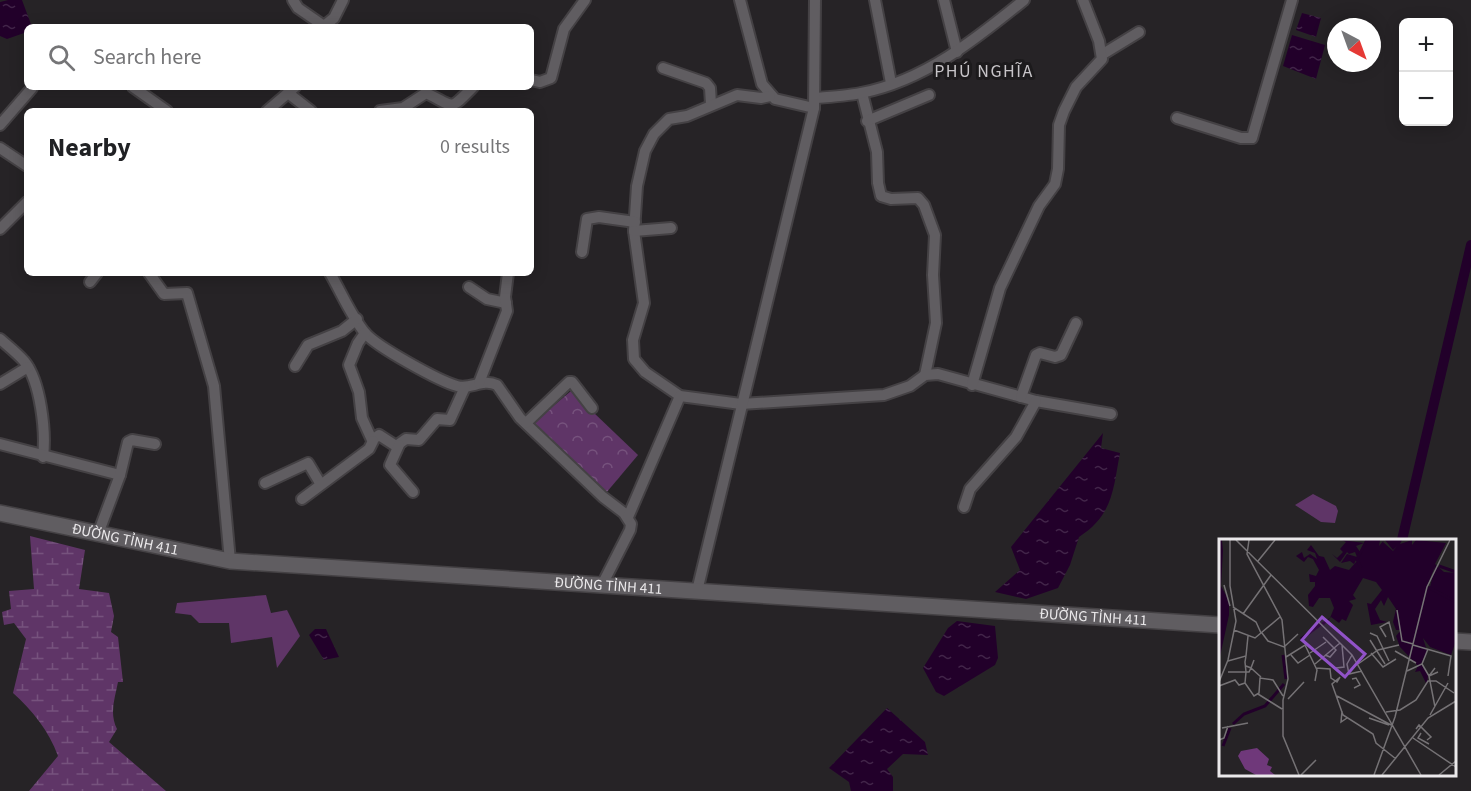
<!DOCTYPE html>
<meta charset="utf-8">
<style>
:root{--surface:#fff;--page:#f6f6f6;--text:#202124;--muted:#757577;--line:#e0e0e0}
body{margin:0;font-family:"Source Sans 3",sans-serif;background:var(--page);color:var(--text)}
.controls{position:absolute;right:18px;top:18px;display:grid;overflow:hidden;border-radius:9px;box-shadow:0 3px 15px #0003}
.controls button{width:54px;height:54px;display:grid;place-items:center;padding:0;border:0;border-bottom:2px solid var(--line);background:var(--surface);color:var(--text);font:30px sans-serif}
.compass{position:absolute;left:1327px;top:18px;width:54px;height:54px;border-radius:50%;background:var(--surface);box-shadow:0 3px 15px #0003;rotate:139deg}
.list{margin:0;padding:0;list-style:none}
h2{display:flex;justify-content:space-between;align-items:center;height:78px;margin:0;padding:0 24px;font-size:26px}
h2 small{font-size:20px;font-weight:400;color:var(--muted)}
.icon{flex:none;width:33px;height:33px;fill:none;stroke:currentColor;stroke-width:2;stroke-linecap:round;stroke-linejoin:round}
.map{position:relative;flex:none;width:1471px;height:791px;overflow:hidden}
.search{position:absolute;background:var(--surface);box-shadow:0 3px 15px #0003;left:24px;top:24px;width:510px;height:66px;display:flex;align-items:center;gap:15px;box-sizing:border-box;padding:0 21px;border-radius:9px;color:var(--muted);font-size:22px}
.panel{position:absolute;background:var(--surface);box-shadow:0 3px 15px #0003;left:24px;top:108px;width:510px;height:168px;border-radius:9px}
.map>svg:first-child{display:block}
.green{fill:#5f3567}
.wetland{fill:url(#wetland-marsh)}
.park{fill:url(#park-crowns)}
.water{fill:url(#water-ripples)}
.lines{fill:none;stroke-linecap:round;stroke-linejoin:round}
.canal{stroke:#22002a;stroke-width:10}
.minor-casing{stroke:#444144;stroke-width:14}
.secondary-casing{stroke:#444144;stroke-width:18}
.minor{stroke:#605d61;stroke-width:10}
.secondary{stroke:#605d61;stroke-width:15}
.labels{text-anchor:middle;dominant-baseline:central;stroke-width:6;stroke-linejoin:round;paint-order:stroke}
.street-label{font-size:15px;fill:#ebe9eb;stroke:#1c1a1c}
.quarter-label{font-size:18px;letter-spacing:1.5px;fill:#c7c4c8;stroke:#1c1a1c}
.inset-river{fill:none;stroke:#22002a;stroke-width:3}
.inset-road{fill:none;stroke:#757275;stroke-width:1.5}
.view{fill:#9152c8;fill-opacity:0.15;stroke:#9152c8;stroke-width:3}
.inset-edge{fill:none;stroke:#ebe9eb;stroke-width:3}
</style>
<div class="map">
<svg width="1471" height="791" viewBox="0 0 1471 791">
<defs>
<pattern id="wetland-marsh" width="20" height="14" patternUnits="userSpaceOnUse" patternTransform="scale(1.5)"><rect width="20" height="14" fill="#5f3567"/><path d="M1 5h8M5 5V1M11 12h8M15 12V8" fill="none" stroke="#76527d"/></pattern>
<pattern id="park-crowns" width="20" height="18" patternUnits="userSpaceOnUse" patternTransform="scale(1.5)"><rect width="20" height="18" fill="#5f3567"/><path d="M2 6a3 3 0 1 1 6 0M12 15a3 3 0 1 1 6 0" fill="none" stroke="#76527d"/></pattern>
<pattern id="water-ripples" width="26" height="14" patternUnits="userSpaceOnUse" patternTransform="scale(1.5)"><rect width="26" height="14" fill="#22002a"/><path d="M2 4q2-2 4 0t4 0M15 11q2-2 4 0t4 0" fill="none" stroke="#422549"/></pattern>
</defs>
<rect width="100%" height="100%" fill="#262326"/>
<g class="green">
<path d="M1313,494L1336,506L1338,511L1335,523L1321,522L1295,505Z"/>
<path d="M266,595L271,613L287,610L300,636L277,668L272,637L231,643L229,623H199L191,615L175,613L177,603Z"/>
</g>
<path class="wetland" d="M30,536L85,550L79,589L109,593L114,616L111,632L118,637L123,682H118C115,698 109,713 117,729L109,742L166,791H29L58,756C49,731 32,710 13,693L26,639L14,623L4,625L2,612L11,609L9,591L34,589Z"/>
<path class="park" d="M571,391L638,455L606,493L532,424Z"/>
<g class="water">
<path d="M8,0H22L32,27H27V32L7,39L0,36V2Z"/>
<path d="M1302,13L1321,18L1316,37L1296,30Z"/>
<path d="M1292,35L1325,45L1316,79L1283,66Z"/>
<path d="M1103,433L1101,448L1120,453C1113,490 1113,515 1079,537L1070,565L1058,588L1026,599L995,592L1020,570L1011,547Z"/>
<path d="M957,621L995,626L998,658L995,665L944,696L936,692L923,668L948,628Z"/>
<path d="M315,629H326L339,657L324,660L309,635Z"/>
<path d="M887,708L925,742L928,755L903,754L887,769L893,777V791H851L849,782L829,768Z"/>
</g>
<g class="lines">
<path class="canal" d="M1402,540L1471,245"/>
<defs>
<g id="minor">
<path d="M293,0L298,8L324,26L334,18L343,0"/>
<path d="M740,0L762,84L775,99L814,108"/>
<path d="M875,0L891,83"/>
<path d="M944,0L957,52"/>
<path d="M1103,54L1139,32"/>
<path d="M663,68L706,83L710,88L711,104"/>
<path d="M531,80L540,82L551,78L564,29L585,0"/>
<path d="M133,87L167,111"/>
<path d="M288,93L311,111"/>
<path d="M862,93L877,152L878,183L881,196L891,199L918,198L924,205L935,235L933,275L936,323L925,375"/>
<path d="M770,96L761,98L737,95L687,116L669,119L654,134L645,151L637,186L634,231L644,303L633,340L634,359L645,372L680,396L741,404L884,395L910,386L925,375L938,374L1036,401L1111,414"/>
<path d="M815,98C830,97 846,96 861,93C924,81 976,39 1024,0"/>
<path d="M267,111L295,87"/>
<path d="M380,111L403,108L426,93C456,107 448,112 473,87"/>
<path d="M1177,118L1241,138H1252L1292,0"/>
<path d="M867,121L929,95"/>
<path d="M0,125L32,88"/>
<path d="M0,148L27,166"/>
<path d="M0,229L27,202"/>
<path d="M634,231L671,228"/>
<path d="M582,252L587,219L599,217L635,222"/>
<path d="M149,273L164,294L187,293L214,386L230,561"/>
<path d="M330,273C341,292 351,316 365,333C377,347 439,381 457,386C471,390 482,378 497,385L520,418L603,497L624,513L631,524L630,530L602,585"/>
<path d="M90,282L97,273"/>
<path d="M469,287L487,299L506,303"/>
<path d="M365,333L358,343L349,365L359,392L362,418L372,440L379,435L396,446L406,439L419,440L437,419L450,420L465,387"/>
<path d="M0,339C8,346 17,353 24,361C41,382 46,432 43,457"/>
<path d="M295,366L308,345L342,331L357,319"/>
<path d="M479,383L507,311L505,297L508,273"/>
<path d="M0,384L28,367"/>
<path d="M972,385L1000,288L1039,206L1055,184L1058,169L1059,125L1064,111L1076,87L1102,59L1099,41L1083,0"/>
<path d="M1021,397L1036,355L1040,353L1055,357L1061,355L1076,323"/>
<path d="M526,423L569,382H572L592,408"/>
<path d="M0,444L120,475"/>
<path d="M399,445L390,465L413,492"/>
<path d="M265,483L308,463L320,483"/>
<path d="M302,499L369,449L373,441"/>
<path d="M964,507L970,489L1016,437L1036,401"/>
<path d="M628,517L680,396"/>
<path d="M98,534L120,475L128,442L132,440L155,444"/>
<path d="M697,591L814,108L815,0"/>
</g>
<g id="secondary">
<path id="s1" d="M0,513L230,561L1220,625"/>
<path d="M1454,641L1471,642"/>
</g>
</defs>
<use href="#minor" class="minor-casing"/>
<use href="#secondary" class="secondary-casing"/>
<use href="#minor" class="minor"/>
<use href="#secondary" class="secondary"/>
</g>
<g class="labels">
<g class="street-label">
<text stroke="none"><textPath href="#s1" startOffset="128">ĐƯỜNG TỈNH 411</textPath></text>
<text stroke="none"><textPath href="#s1" startOffset="614">ĐƯỜNG TỈNH 411</textPath></text>
<text stroke="none"><textPath href="#s1" startOffset="1100">ĐƯỜNG TỈNH 411</textPath></text>
</g>
<g class="quarter-label">
<text x="984" y="71">PHÚ NGHĨA</text>
</g>
</g>
<g transform="translate(1219 539)">
<rect width="237" height="237" fill="#262326"/>
<path d="M38,209L50,220L48,226L53,228L51,232L56,236H37L26,230L19,217L22,212Z" fill="#6f387a"/>
<path d="M0,1H3L4,12L2,47L10,62V76L0,122ZM123,1L145,4L137,7L141,13L135,25L131,22L122,24L128,15L138,18L136,13L130,15L125,10L128,13L121,23L113,15L118,19L124,13L121,10L127,3ZM149,1H161L160,7L165,1L164,3L174,12L178,7L174,11L166,1H183L181,5L193,1V6L197,1L227,4L216,25L225,33L237,34V62L211,48L216,27L208,48L237,64V102L232,116L211,108L204,99L208,112L202,125L209,136L208,146L201,132L196,133L199,127L181,108L177,97L182,91H177L174,83L177,70L169,58L165,67L162,61L156,70L161,81L168,83L152,86L148,64L152,65L163,51L157,43L144,39L134,56L137,60L130,62L134,66L127,82L123,80L120,84L112,78L105,86L102,84L111,79L115,69L111,59H100L94,68L90,67L89,56L96,47V43H91L90,35L97,37L100,31L94,20L89,18L85,23L77,17L83,13L85,19L91,15L98,20L96,14L88,11L92,6L100,17L105,18L111,31L116,27L130,31L138,22L142,30L139,20Z" fill="#22002a"/>
<path class="inset-river" d="M220,27L237,33M142,29L138,20L148,1M209,48L237,63M82,100L102,85M64,116L67,140M14,185L25,175L46,167L65,145M4,207L11,189"/>
<path class="inset-road" d="M17,1L133,116L202,236M30,1L28,15L63,81L69,140L64,161V197L80,236M39,22L56,1M5,46L11,67M14,68L37,83L42,94M178,71L183,102L194,105M24,75L52,36M15,91L36,99L61,78M43,94L49,102L65,108L79,95M151,94L158,97L170,122M104,98L117,111L111,118L106,116M167,98L161,88L170,83L175,102M151,101L166,125M194,106L232,117L229,137M176,112L197,124M91,114L107,103M152,114L164,128L177,120M72,116L79,124L91,116M133,116L128,125L130,135L143,132M67,118L86,106L98,131L96,142M35,121L32,129L42,138M9,122L27,117L29,97M96,125L121,104M139,125L159,111L180,106M203,125L210,137L219,133M27,127L32,129L30,133H27L26,123L27,117M97,129L111,130L112,139L118,143L121,138M117,129L125,128L123,106M188,132L203,125L209,110M9,133H27L26,144L35,157L40,154L41,139L54,141L64,157M120,139L113,145L124,176L154,195L157,204L177,220M133,140L137,139L141,146L135,149M0,143L9,121L17,82L11,47V1M0,147L16,141L20,146L26,144M39,155L63,170M118,157L172,186M69,160L85,143M216,168L210,137L216,129M123,172L122,183L128,179M167,173L181,171L197,161L209,142H217L235,154M211,176L229,144M150,179L170,186M3,189L29,184M197,190L200,186L212,198L208,201M202,194L199,199L210,205M194,199L237,228M0,201L5,199L9,187M82,236L97,221M155,236L176,178L208,48L231,1M163,236L209,179L237,162M220,236L237,222"/>
<path class="view" d="M103,78L146,115L126,138L83,101Z"/>
<rect width="237" height="237" class="inset-edge"/>
</g>
</svg>
<div class="controls">
<button>+</button>
<button>−</button>
</div>
<svg class="compass" viewBox="-18 -18 36 36"><path d="M0-13l5 13h-10z" fill="#e53935"/><path d="M0 13l5-13h-10z" fill="#757577"/></svg>
<div class="search"><svg class="icon" aria-label="search" viewBox="0 0 24 24"><circle cx="10" cy="10" r="6"/><path d="M15 15l6 6"/></svg>Search here</div>
<section class="panel">
<h2>Nearby<small>0 results</small></h2>
<ul class="list">
</ul>
</section>
</div>
